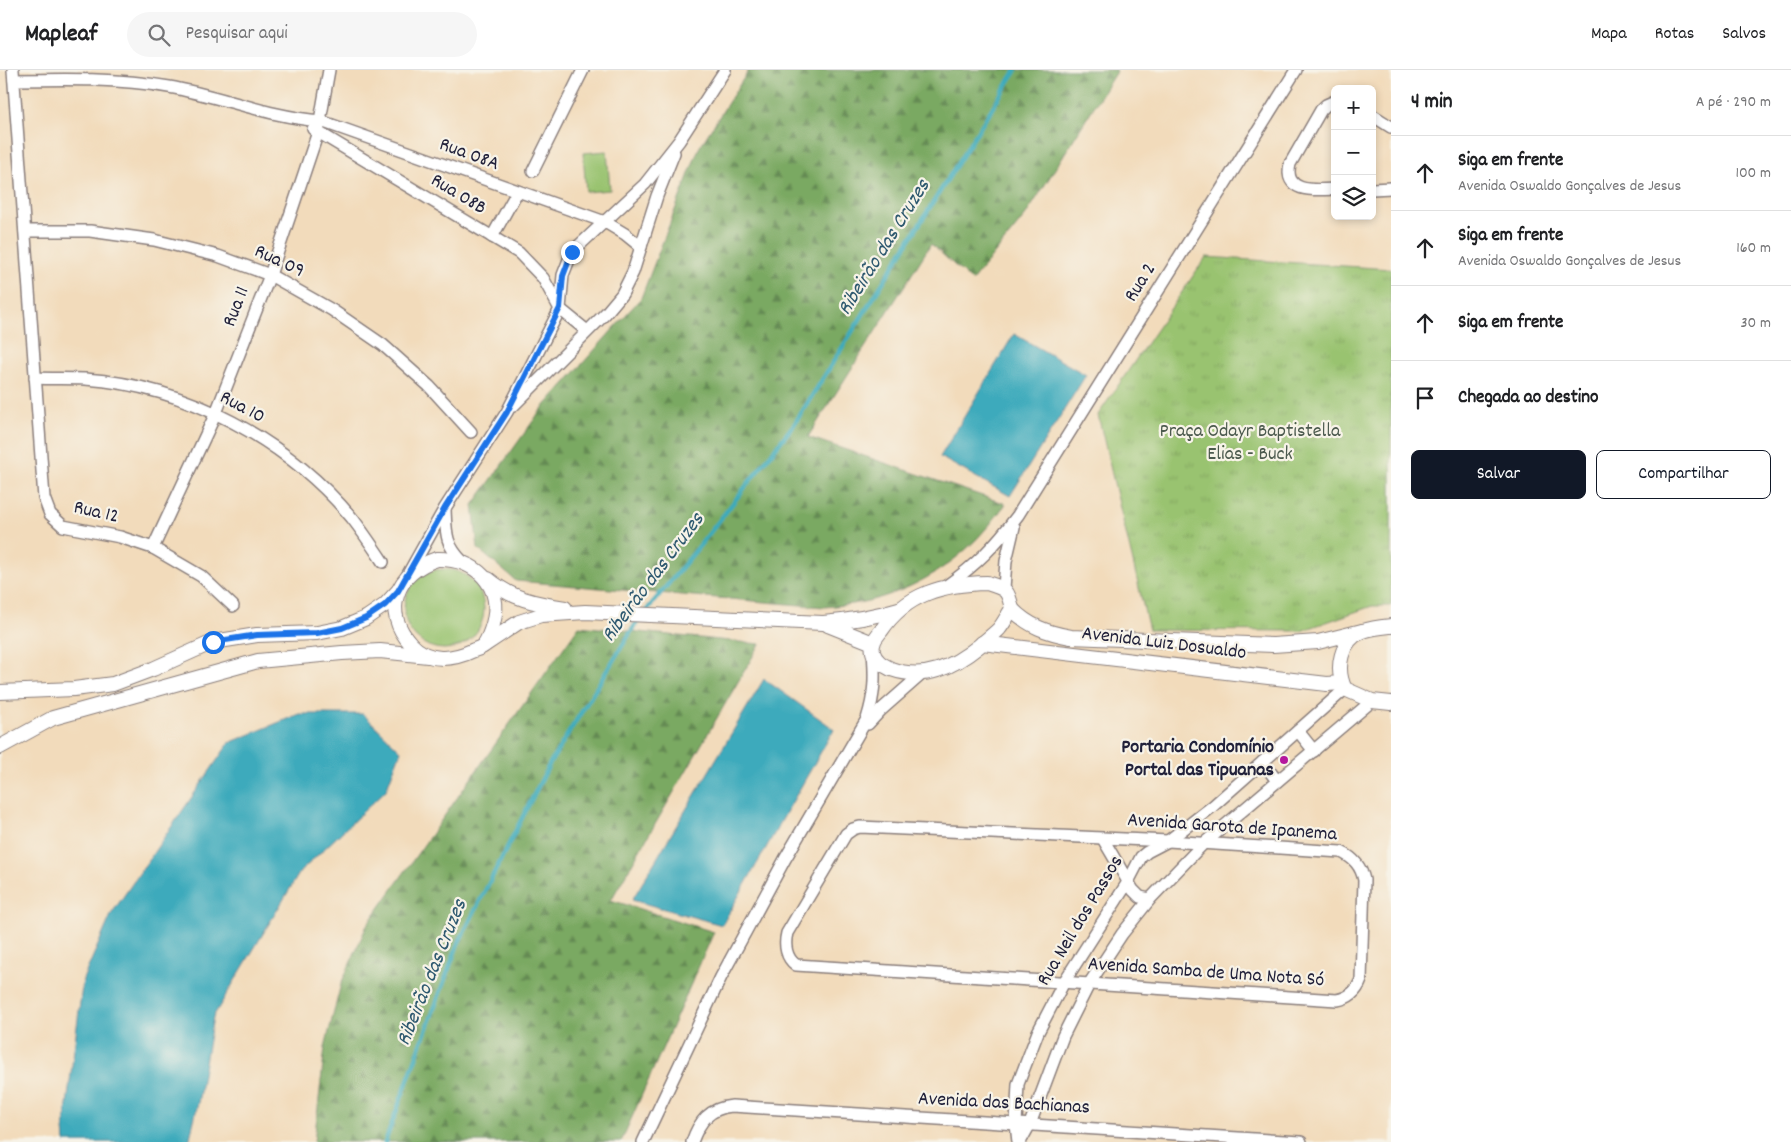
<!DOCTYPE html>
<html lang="pt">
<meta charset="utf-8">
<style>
:root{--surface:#fff;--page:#f6f6f6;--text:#202124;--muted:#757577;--line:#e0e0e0;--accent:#111827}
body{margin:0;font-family:Dekko,sans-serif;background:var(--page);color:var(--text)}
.controls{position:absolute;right:15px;top:15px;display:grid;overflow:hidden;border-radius:8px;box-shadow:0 2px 8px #0003}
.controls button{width:45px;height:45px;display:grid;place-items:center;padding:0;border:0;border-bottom:1px solid var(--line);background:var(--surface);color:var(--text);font:25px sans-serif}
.stop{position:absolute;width:15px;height:15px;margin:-11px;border:4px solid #1a73e8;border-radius:50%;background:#fff}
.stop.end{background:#1a73e8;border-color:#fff;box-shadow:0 1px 5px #0008}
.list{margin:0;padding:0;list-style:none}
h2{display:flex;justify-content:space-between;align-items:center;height:65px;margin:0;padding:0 20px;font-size:21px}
h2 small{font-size:16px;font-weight:400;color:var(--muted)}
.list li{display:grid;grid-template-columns:32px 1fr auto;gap:15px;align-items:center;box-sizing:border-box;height:75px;padding:0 20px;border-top:1px solid var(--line)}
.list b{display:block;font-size:19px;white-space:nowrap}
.list p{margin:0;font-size:16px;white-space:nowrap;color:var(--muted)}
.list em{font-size:16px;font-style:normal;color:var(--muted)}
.actions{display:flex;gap:10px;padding:15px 20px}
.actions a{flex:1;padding:11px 0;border:1px solid var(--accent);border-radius:8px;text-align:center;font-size:18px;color:var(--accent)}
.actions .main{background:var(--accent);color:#fff}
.icon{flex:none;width:28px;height:28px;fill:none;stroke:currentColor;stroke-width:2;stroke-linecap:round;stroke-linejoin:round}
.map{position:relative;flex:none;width:1391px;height:1072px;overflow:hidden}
header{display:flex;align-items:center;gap:30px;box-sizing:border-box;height:70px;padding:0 25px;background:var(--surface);border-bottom:1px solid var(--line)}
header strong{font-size:24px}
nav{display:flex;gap:28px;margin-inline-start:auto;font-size:18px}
.search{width:350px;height:45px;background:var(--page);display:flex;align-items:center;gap:12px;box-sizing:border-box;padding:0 18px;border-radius:28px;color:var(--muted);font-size:19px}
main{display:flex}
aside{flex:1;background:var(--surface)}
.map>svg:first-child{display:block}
.green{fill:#99c370;stroke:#5e7256}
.forest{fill:url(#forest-firs);stroke:#4e664e}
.park{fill:url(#park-tufts);stroke:#5e7256}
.water{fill:#3daabc;stroke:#30667c}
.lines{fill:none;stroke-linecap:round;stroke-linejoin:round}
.stream{stroke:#3daabc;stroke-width:4.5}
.minor-casing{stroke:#8a7e7b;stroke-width:14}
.tertiary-casing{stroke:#8a7e7b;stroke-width:16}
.minor{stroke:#fff;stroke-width:11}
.tertiary{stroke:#fff;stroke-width:14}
.route{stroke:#1a73e8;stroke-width:6}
.poi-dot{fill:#b5179e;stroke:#f7f3e8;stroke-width:2}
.labels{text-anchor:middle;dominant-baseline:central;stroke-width:4.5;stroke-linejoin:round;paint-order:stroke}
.street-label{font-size:20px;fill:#22223b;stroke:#f7f3e8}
.park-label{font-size:20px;fill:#4c5a4e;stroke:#f7f3e8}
.poi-label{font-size:20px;font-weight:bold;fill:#22223b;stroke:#f7f3e8;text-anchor:end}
.water-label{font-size:21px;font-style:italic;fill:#2d586f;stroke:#f7f3e8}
</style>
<header>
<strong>Mapleaf</strong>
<div class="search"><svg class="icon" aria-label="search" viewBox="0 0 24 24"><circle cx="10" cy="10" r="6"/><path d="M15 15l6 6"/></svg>Pesquisar aqui</div>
<nav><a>Mapa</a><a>Rotas</a><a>Salvos</a></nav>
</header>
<main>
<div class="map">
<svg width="1391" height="1072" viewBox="0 0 1391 1072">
<defs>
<pattern id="forest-firs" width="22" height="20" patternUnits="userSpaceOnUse" patternTransform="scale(1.25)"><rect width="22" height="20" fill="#7aa962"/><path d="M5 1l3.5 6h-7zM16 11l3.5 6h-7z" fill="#648952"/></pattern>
<pattern id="park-tufts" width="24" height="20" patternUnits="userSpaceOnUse" patternTransform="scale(1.25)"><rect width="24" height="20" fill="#99c370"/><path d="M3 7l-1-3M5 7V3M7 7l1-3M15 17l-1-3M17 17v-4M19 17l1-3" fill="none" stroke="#84a762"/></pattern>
</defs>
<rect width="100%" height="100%" fill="#f7f3e8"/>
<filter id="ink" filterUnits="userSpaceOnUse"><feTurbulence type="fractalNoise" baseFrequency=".02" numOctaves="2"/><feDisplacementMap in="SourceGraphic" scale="10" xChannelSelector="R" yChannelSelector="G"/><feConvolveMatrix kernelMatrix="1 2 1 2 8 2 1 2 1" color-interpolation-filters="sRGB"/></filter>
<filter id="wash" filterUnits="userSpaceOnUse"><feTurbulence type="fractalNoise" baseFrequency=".0096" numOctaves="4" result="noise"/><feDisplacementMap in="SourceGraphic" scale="20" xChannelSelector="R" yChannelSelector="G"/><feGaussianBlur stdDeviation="1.12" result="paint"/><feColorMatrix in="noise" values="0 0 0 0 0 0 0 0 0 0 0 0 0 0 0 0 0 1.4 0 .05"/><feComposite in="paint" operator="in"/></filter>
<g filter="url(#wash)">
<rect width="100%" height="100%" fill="#f2dbbb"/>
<g class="green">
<path d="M607,81L610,120L586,122L583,83Z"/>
<circle cx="444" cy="539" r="40"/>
</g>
<g class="forest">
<path d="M749,0H1117L1026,145L972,211L931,174L808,367L1006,434C998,443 992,453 984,461C953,497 905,525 858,533C847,535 835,536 824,537L516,511L478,479L473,435L541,340L641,228L699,78Z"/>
<path d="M579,556L760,574L611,830L714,862L621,1072H314L325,977L341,914L367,855Z"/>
</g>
<path class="park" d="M1206,187L1391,199V536H1372L1301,561L1149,560L1098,345Z"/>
<g class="water">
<path d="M1014,264L1086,305L1010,426L940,387Z"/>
<path d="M764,609L834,659L722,855L632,830Z"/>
<path d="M299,644H363L401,681L386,720L300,802L213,947L198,1033L189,1072H65L64,1058L83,909L112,843L229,673Z"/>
</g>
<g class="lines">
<g class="stream">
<path d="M646,541L701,474L795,353L1016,0"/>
<path d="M385,1072L458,874L550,693L635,555L642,547"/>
</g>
</g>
</g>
<g filter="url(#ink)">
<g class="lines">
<defs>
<g id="minor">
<path d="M13,0L44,428L50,444L63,456L120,467L153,478L201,506L233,536"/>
<path d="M14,10C66,9 118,8 169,17C221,26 269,47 321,51L605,152L625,164L641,177"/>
<path d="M1335,31L1326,35L1321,40L1290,94C1283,124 1316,120 1335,119"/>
<path d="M1372,45L1391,57"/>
<path d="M313,59L519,183L543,208L560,239L587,261"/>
<path d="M533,101L583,0"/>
<path d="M1372,119L1391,118"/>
<path d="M25,161H90L154,170L218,186L270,205L332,240L383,275L429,316L471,362"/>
<path d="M492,167L517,122"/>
<path d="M35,308C52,309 68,308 85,309C187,316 287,370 352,448C363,462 373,477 383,492"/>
<path d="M513,336L606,243L622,224L633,202L657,126L674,83"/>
<path d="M445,439C446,462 445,475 463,492"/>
<path d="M153,478L216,343L270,205L318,62L329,0"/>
<path d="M407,506L445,438L507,342L560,239L563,205L572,182L645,114L679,71L725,0"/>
<path d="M945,517C977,494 994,477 1018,445L1296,0"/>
<path d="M1004,518L1006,491L1014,457"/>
<path d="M868,654L881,640L923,603"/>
<path d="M1298,661L1314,681"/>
<path d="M1263,692L1277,711"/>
<path d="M860,757L1168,771L1341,782C1354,788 1361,796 1364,810L1361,910C1357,921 1349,928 1337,930L796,895C786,888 784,875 787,863L846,764L853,759Z"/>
<path d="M1103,769L1133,820L1140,827L1150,829"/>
<path d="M643,1072L721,907L785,789L867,649C875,624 875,607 873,582"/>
<path d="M692,1072C699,1052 709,1038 732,1036L1301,1072"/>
<path d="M1018,1072L1016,1054L1018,1014L1038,962L1064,912L1128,812L1141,787L1147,782L1168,771L1213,736L1345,619"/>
<path d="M1020,1072L1030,1054L1063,966L1089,914L1122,864L1150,829L1202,775L1372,631"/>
</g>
<g id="tertiary">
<path d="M437,489C475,488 504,515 493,554C491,561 488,569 484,575C481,578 477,579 474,580C453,590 428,593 411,574C381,541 396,502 437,489Z"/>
<path d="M488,509C512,529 534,533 565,538"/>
<path d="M987,513C1006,519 1008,519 1012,539C1007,546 1004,553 999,559C993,565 985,571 979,576C953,597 925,611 891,599C883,595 875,591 873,582C871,573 876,567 881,561C906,523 944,514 987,513Z"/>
<path d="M1012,539C1028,556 1048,563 1071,567L1273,575L1318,572L1362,561"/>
<path d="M828,555L873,573"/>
<path d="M1391,556C1382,557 1372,558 1363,561C1340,570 1335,599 1345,619L1372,631L1391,633"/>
<path d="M982,573L1327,614L1342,613"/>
<path d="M483,576L519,552L541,545L585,542L823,553C849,551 873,547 899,539"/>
<path d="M0,622L74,619L113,614L153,599L213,572L257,565L317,563L342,558L366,548L385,535L398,521"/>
<path d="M0,677L53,648L258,591L342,583L380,581L428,586"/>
</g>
</defs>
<use href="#minor" class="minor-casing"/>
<use href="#tertiary" class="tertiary-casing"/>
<use href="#minor" class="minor"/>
<use href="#tertiary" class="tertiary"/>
</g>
</g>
<g class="lines" filter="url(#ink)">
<path class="route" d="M213,572L257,565L317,563L342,558L366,548L385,535L398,521L445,438L507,342L560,238L563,206L572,182"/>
</g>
<circle class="poi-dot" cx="1284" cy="690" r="5"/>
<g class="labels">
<g class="street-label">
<text transform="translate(469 85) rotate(20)">Rua 08A</text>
<text transform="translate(458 125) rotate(31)">Rua 08B</text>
<text transform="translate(279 192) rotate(25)">Rua 09</text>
<text transform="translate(1141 213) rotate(-58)">Rua 2</text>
<text transform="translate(237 237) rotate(-69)">Rua 11</text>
<text transform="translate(242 338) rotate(28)">Rua 10</text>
<text transform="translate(96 443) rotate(13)">Rua 12</text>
<text transform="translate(1164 574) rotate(7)">Avenida Luiz Dosualdo</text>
<text transform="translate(1232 758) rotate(4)">Avenida Garota de Ipanema</text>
<text transform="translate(1081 851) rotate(-59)">Rua Neil dos Passos</text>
<text transform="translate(1206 903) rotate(4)">Avenida Samba de Uma Nota Só</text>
<text transform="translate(1004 1034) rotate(3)">Avenida das Bachianas</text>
</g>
<g class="park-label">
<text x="1250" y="362">Praça Odayr Baptistella<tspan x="1250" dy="23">Elias - Buck</tspan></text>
</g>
<g class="poi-label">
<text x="1274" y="678">Portaria Condomínio<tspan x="1274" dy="23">Portal das Tipuanas</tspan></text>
</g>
<g class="water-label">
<text transform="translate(885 178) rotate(-58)">Ribeirão das Cruzes</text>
<text transform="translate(654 508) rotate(-53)">Ribeirão das Cruzes</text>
<text transform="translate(433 903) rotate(-68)">Ribeirão das Cruzes</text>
</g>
</g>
</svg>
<div class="controls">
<button>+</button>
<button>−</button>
<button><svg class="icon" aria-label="layers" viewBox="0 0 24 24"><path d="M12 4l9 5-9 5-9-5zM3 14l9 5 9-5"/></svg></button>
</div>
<div class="stop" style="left:213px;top:572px"></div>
<div class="stop end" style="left:572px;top:182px"></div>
</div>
<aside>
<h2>4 min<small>A pé · 290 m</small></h2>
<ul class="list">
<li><svg class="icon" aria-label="ahead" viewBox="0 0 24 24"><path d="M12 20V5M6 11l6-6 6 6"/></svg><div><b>Siga em frente</b><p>Avenida Oswaldo Gonçalves de Jesus</p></div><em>100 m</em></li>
<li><svg class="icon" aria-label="ahead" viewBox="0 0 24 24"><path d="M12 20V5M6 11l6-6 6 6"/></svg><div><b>Siga em frente</b><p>Avenida Oswaldo Gonçalves de Jesus</p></div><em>160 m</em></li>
<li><svg class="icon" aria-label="ahead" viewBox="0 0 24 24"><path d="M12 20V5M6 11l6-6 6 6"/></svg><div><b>Siga em frente</b></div><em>30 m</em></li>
<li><svg class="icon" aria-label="arrive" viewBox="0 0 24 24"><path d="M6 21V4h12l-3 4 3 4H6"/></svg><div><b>Chegada ao destino</b></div></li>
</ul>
<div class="actions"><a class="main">Salvar</a><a>Compartilhar</a></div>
</aside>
</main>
